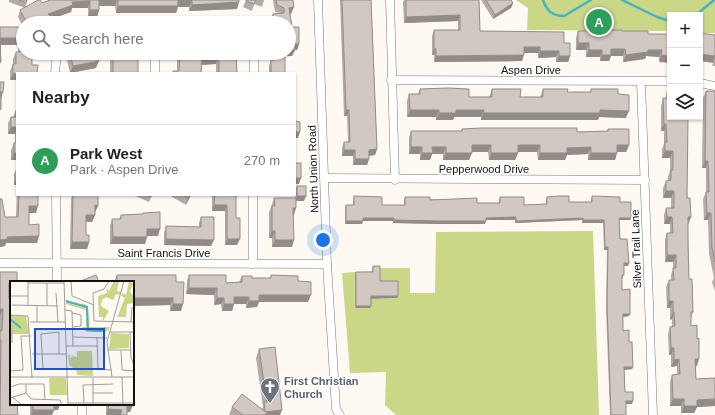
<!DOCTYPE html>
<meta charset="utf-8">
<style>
:root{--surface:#fff;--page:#f2f2f2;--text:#222;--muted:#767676;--line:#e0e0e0;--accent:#8a822a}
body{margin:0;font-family:Helvetica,sans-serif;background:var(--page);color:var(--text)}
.controls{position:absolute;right:12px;top:12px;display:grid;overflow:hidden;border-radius:0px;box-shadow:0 1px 3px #0004}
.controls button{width:36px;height:36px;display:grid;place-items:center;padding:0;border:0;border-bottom:1px solid var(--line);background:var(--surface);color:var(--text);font:20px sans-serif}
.you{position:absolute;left:323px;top:240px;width:14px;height:14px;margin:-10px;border:3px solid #fff;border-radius:50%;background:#1a73e8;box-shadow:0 0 0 6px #1a73e833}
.badge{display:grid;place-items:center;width:26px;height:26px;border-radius:50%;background:var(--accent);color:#fff;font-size:13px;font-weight:700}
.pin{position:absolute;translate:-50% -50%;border:2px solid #fff;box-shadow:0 1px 4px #0006}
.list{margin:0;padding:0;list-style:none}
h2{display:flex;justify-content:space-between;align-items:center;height:52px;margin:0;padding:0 16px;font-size:17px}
h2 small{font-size:13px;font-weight:400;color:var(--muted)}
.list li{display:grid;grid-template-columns:26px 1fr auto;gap:12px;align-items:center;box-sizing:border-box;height:72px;padding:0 16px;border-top:1px solid var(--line)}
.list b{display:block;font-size:15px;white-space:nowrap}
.list p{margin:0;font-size:13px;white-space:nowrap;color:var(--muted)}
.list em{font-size:13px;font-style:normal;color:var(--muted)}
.icon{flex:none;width:22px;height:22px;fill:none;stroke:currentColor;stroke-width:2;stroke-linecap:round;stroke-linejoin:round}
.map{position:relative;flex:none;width:715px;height:415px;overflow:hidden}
.search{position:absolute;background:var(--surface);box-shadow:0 1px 3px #0004;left:16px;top:16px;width:280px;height:44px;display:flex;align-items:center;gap:10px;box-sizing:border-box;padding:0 14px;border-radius:22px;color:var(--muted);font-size:15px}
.panel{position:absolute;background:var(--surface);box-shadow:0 1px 3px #0004;left:16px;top:72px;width:280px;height:124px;border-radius:0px}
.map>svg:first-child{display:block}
.green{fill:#c9d787}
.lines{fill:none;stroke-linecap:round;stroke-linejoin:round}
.stream{stroke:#44b4c0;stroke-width:2.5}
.minor-casing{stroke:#7d7871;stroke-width:9}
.minor{stroke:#fff;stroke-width:8}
.wall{fill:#b4aba8}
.shaded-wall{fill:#928b88}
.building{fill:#d1c7c3;stroke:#928b88}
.labels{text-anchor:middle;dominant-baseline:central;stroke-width:3.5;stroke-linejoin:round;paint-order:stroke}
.street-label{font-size:11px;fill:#13110f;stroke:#fff}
.worship-label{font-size:11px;font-weight:bold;fill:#5b616d;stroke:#fff;text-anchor:start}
.inset-river{fill:none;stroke:#44b4c0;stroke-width:2}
.inset-road{fill:none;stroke:#a09d98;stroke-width:1}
.view{fill:#1d4ed8;fill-opacity:0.15;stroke:#1d4ed8;stroke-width:2}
.inset-edge{fill:none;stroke:#13110f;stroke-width:2}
</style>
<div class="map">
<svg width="715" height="415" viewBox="0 0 715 415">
<rect width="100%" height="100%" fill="#fefaf3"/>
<g class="green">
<path d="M516,0H715V33H700V15H670V31L527,30L528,8Z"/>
<path d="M593,231L599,415H396L385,405L386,372L350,373L342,273L372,271L370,299L397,298L379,284V268H410V293H435L436,232Z"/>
</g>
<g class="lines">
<g class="stream">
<path d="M543,0C547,11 552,16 564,16L591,0"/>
<path d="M622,0L657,17L670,21"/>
<path d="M696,15L714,0"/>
</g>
<defs>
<g id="minor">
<path d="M318,0L327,264L336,409L340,415"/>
<path d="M390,0L395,180"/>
<path d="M155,53V73"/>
<path d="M55,73L57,53"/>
<path d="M254,73V53"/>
<path d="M391,80L670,81"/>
<path d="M641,82L653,415"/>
<path d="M700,83L715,86"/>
<path d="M324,178L645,180"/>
<path d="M56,195L57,282"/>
<path d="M0,263L327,264"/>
<path d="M253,264V195"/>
<path d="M82,404V415"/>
</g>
</defs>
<use href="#minor" class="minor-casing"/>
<use href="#minor" class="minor"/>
</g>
<g class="wall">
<path d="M9,0H27L25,8L9,2Z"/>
<path d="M50,0H239L237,9L189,11V7H178L176,13H116L115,6H99V10L97,17H88V8H72L71,12L48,20L47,23H23V53H33L32,54L17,73L10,80V71L13,64V59L16,52H18V45H0L1,62L0,64V27H23L18,17L20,10Z"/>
<path d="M246,0H264L262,7L254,4L252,11L243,7Z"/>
<path d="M273,0H293L291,14H290L292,27L299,44L297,50H295L292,56H285V73H269V66L271,60H272V53H289V23H270V21L273,14L280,13L275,12Z"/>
<path d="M340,0H371L377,149L375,155L369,156V159L367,165H353V156H342V148L344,142H348L347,116H344Z"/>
<path d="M404,0H479L480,31L564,43L570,56L568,62H556V57L538,58V53H524L522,61L434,62V55H432V36L434,30H458V21L404,23L403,2Z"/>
<path d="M481,0H511L513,3L511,8L493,19Z"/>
<path d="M578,31H622L648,34H670L659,62V57L646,56L645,59L623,62V56H611L609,61H600V57H586V50H576V38Z"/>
<path d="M700,33L715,35V66H712L713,63Z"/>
<path d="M70,53L96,68L70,73L67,60Z"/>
<rect x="110" y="53" width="28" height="20"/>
<path d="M171,53H236L237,73H216V64L202,65L201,73H172L173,71H177V60H171Z"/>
<path d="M669,87L691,217L688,224L689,279L693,312L691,318V326L697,366H696V379L715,378V406L697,407L694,413H681V406H670V382L672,375L677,374V366L671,367V355H669L668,334L670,327H672V319L670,320V308H667L666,287L669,280H671V275L673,268V262H665V240L667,233H670V224H664V215L666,208H671V198H663V188L666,181L668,180V177L670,170V158H662V149L664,144V131H661V106L663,98H666V94Z"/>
<path d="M420,89L469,97H489L492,89L520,97H540L543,89L567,92H590L591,89L618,94L626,118L599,117L598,120H481V117H454L453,120H436V117H407V101L409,94H418Z"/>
<path d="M706,91H715V291L712,282L714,278L709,254L708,220H704L703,199L706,192V168H702L703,98Z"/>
<path d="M17,105V160H11V150L14,143H15V134H8V123L11,117H13L16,110H17Z"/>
<path d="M462,129L577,132L607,131L608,129L629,145L626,152H617L615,160H588V154L567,155L565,160H538L537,152H518L515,160H489L488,152H472L469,160H443V154H432L430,160H420V154H409V138L411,131H461Z"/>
<path d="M17,167V195H38L36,213H29V225L37,243H6L5,246L0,247V199L5,217H16L17,185H14V174Z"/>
<path d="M297,186L304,201H296V208L293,215L292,247H272V238H269V213L274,198H295V191Z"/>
<path d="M72,195H98V206L95,212V215L92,222H86V235L89,242L87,249H70L71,199Z"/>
<path d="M133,195H152L149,202Z"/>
<path d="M169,195H191L186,205Z"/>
<path d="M212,195H236V218L237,245H225V211H212Z"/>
<path d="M354,196L382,205H404V200L405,197L477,203H499V199L500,197L524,205L546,204V200L547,197L569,202H591V199L592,196L620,202L631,218L630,220H619L620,239L629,263L628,266H624L623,278H622V290L629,316L623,317V331L629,342L632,369L624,370L625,392L632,404H626V415H610L606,308L607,250H604L603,223H582V220L515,223V220H486L485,224H438L393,223V221H363L362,224H345V208L346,205H353V199Z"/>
<path d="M143,213L158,236H147L145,244H110V226L112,219H119L121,215L143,214Z"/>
<path d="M201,217L211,246L164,245V233L166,226L199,227V223Z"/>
<path d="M373,266L380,281L398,296L397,298H371L370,308H355V275L356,272H372V268Z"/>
<path d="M0,272L11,282V290H9L11,404L0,415Z"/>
<path d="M117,275L176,282L181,311H170V305L133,306V282H114Z"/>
<path d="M189,275L226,283L239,282L242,276L252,278H270L271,275L298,281L308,302H259L257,307L246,308V304H234L232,311H222L221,304L214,305V295L186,294L187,281Z"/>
<path d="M259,349L280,415H229L232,407L262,409L263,407L256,358Z"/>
<path d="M31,404H60L58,410H54L52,415H30V407Z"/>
<path d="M106,404H133L130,412H127V415H106Z"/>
</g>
<g class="shaded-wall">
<path d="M99,0H117L115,6H97Z"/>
<path d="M178,0H192L189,7H178L176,13H116L118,6Z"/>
<path d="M90,1L88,8H72L71,12L48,20L47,23H38L48,14L72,2Z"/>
<path d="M239,2L237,9L189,11L192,5Z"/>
<path d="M513,3L511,8L493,19L495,15Z"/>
<path d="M294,7L291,14H287L289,8Z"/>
<path d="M90,10H99L97,17H88Z"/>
<path d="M460,15L458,21L404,23L406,17Z"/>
<path d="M284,21L283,23H273V22Z"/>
<path d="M0,38H20L18,45H0Z"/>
<path d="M578,43H589L586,50H576Z"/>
<path d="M295,44H299L297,50H295L292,56H282L283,53H289V50Z"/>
<path d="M524,47H540L538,53H522Z"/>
<path d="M434,49H436L434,55H432Z"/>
<path d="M611,49H625L623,56H611L609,61H600L602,55Z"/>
<path d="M589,50H602L600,57H586Z"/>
<path d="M648,50H662L659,57L646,56L645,59L623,62L626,55Z"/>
<path d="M540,51H559L556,57L538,58Z"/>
<path d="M173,53H180L177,60H171Z"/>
<path d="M700,54L715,56L713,63L700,61Z"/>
<path d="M524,55L522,61L434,62L436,56Z"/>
<path d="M661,55L670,56V63L659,62Z"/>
<path d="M559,56H570L568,62H556Z"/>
<path d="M219,57L216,64L199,65L202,58Z"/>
<path d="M99,61L96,68L70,73L73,66Z"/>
<path d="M13,74H17V80H10Z"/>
<path d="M1,92H3L1,99Z"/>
<path d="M346,110H349L347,116H344Z"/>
<path d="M410,110H439L436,117H407Z"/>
<path d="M456,110H484L481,117H454L453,120H436L439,113Z"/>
<path d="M600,110L629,111L626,118L599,117L598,120H481L483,113Z"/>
<path d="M664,124H666L664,131H661Z"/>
<path d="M11,127H17L15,134H8Z"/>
<path d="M295,132H300L298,138H295Z"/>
<path d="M472,145H491L488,152H469Z"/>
<path d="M518,145H540L537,152H515Z"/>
<path d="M617,145H629L626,152H615Z"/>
<path d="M411,147H422L420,154H409Z"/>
<path d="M432,147H446L443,154H432L430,160H420L422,153Z"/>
<path d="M591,147L588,154L567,155L565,160H538L540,153L567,148Z"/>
<path d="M377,149L375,155L366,156L369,150Z"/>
<path d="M344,150H355L353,156H342Z"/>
<path d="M665,151H673L670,158H662Z"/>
<path d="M14,153H17V160H11Z"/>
<path d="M446,153H472L469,160H443Z"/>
<path d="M491,153H518L515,160H489Z"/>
<path d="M591,153H617L615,160H588Z"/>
<path d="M355,159H369L367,165H353Z"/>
<path d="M705,161H708L706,168H702Z"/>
<path d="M16,178H17V185H14Z"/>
<path d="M295,178H301L299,184H295Z"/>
<path d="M666,191H674L671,198H663Z"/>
<path d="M190,195H191L186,205L188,198Z"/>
<path d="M297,196H306L304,201H296Z"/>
<path d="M95,205L98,206L95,212H93Z"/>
<path d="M214,205H227L225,211H212Z"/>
<path d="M29,206H38L36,213H26Z"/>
<path d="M293,208H296L294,215H291Z"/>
<path d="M707,213H711L708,220H704Z"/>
<path d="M86,215H95L92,222L84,221Z"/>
<path d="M516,217L515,220H485L486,218Z"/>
<path d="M667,217H672L670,224H664Z"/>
<path d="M688,217H691L688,224Z"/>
<path d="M363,218H394L393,221H362Z"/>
<path d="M583,218L582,220L515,223L516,221Z"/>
<path d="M619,218H631L630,220H618Z"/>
<path d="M394,220L486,221L485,224H438L393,223Z"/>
<path d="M583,220H604L603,223H582Z"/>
<path d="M346,221H363L362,224H345Z"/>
<path d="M147,229H160L158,236H145Z"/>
<path d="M272,231H275L272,238H269Z"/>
<path d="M39,236L37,243H6L5,246L0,247V240L7,237Z"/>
<path d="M113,237H147L145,244H110Z"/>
<path d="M166,239L214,240L211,246L164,245Z"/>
<path d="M227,239H240L237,245H225Z"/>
<path d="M275,240H294L292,247H272Z"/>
<path d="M72,242H89L87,249H70Z"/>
<path d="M605,247H608L607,250H604Z"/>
<path d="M667,255H676L673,262H665Z"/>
<path d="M624,263H629L628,266H623Z"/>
<path d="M9,283H11V290H6Z"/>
<path d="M189,288H217L214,295L186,294Z"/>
<path d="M259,295H311L308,302H259L257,307L246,308L249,301Z"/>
<path d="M371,296H398L397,298L370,299Z"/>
<path d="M234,297H249L246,304H234L232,311H222L224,304Z"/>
<path d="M134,298H173L170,305L133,306V300Z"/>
<path d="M217,298H224L221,304L214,305Z"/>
<path d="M669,301H673L670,308H667Z"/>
<path d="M173,304H183L181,311H170Z"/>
<path d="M356,306H371L370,308H355Z"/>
<path d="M0,309H3L0,316Z"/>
<path d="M673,312H674L672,319L670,320Z"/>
<path d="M623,314H630L629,316L622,317Z"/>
<path d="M671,348H674L671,355H669Z"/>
<path d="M679,359L677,366L671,367L674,360Z"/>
<path d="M695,359H699L697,366H693Z"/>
<path d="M624,367H633L632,369L623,370Z"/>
<path d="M673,399H684L681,406H670Z"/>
<path d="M715,399V406L697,407L694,413H681L684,406L697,400Z"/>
<path d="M626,401H633L632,404H625Z"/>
<path d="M54,404H60L58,410H51Z"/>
<path d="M127,405H133L130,412H125Z"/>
<path d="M108,409L122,410L120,415H106Z"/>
<path d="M33,410H54L52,415H31Z"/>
<path d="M282,410L280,415H264L265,412Z"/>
</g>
<g class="building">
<path d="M19,0H27L26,3Z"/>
<path d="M38,0H40L42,3L50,0H99V10H90V1L72,2L73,5L48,14L50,16L38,23H27L20,10Z"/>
<rect x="118" y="0" width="60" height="6"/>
<path d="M187,0H239V2L192,5V0Z"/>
<path d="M246,0H256L254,4L246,1Z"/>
<path d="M276,0H293L294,7L289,8L292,27H299V44H295V50H289V23H284V21L273,22V14L284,13V8L277,5Z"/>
<path d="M342,0H371L377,149L369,150V159H355V150H344V142H350L349,110H346Z"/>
<path d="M406,0H479L480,31L564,32V43H570V56H559V51H540V47H524V55L436,56V49H434V30H460V15L406,17Z"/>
<path d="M486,0H511L513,3L495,15Z"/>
<path d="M0,27H23V53H32V65H38L37,73L13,74V64H16V52H20V38H0L1,62H0Z"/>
<path d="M622,30V31H648V34H670V56L661,55L662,50H648V52L626,55L625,49H611V55H602V50H589V43H578V31Z"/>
<path d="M700,32V33L715,35V56L700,54Z"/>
<path d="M70,53H97L99,61L73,66Z"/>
<rect x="113" y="53" width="25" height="20"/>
<path d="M180,53H236L237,73H219V57L202,58L201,73H173V71H179Z"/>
<path d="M274,53H285V73H271V60H275Z"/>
<path d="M0,82H4L3,92H1V109L0,110Z"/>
<path d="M669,87H670V117H688L687,198H690L691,217H688V244L689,279H692L693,312H691V326L697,325V339L699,338V359H695L696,379L715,378V399L697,400V406H684V399H673L672,375L680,374L679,359L674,360V348H671L670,327L675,326L674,312H673V301H669V280H674L673,268H676V255H667V233H673L672,217H667L666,208H674V191H666V181L671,180V170H673V151H665V142H667L666,124H664L663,98H669Z"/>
<path d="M448,88L469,89V97H492V89H521L520,97H543V89H568L567,92H591V89H618V94L629,95V111L600,110V113H483L484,110H456V113H439V110H410L409,94H420V89Z"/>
<path d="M706,91H715V262L712,247L711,213H707L706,192H709L708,161H705Z"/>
<path d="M16,110H17V127H11V117H16Z"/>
<path d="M295,121L300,122V132H295Z"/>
<path d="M481,128H577V132L608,131V129H629V145H617V153H591V147L567,148V153H540V145H518V153H491V145H472V153H446V147H432L433,153H422V147H411V131H462V129Z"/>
<rect x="14" y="143" width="3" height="10"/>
<rect x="295" y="163" width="6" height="15"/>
<path d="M17,167V178H16Z"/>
<rect x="297" y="186" width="9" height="10"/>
<path d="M19,195H38V206H29V225L39,224V236L7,237L8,239L0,240V199H2L5,217H18Z"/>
<path d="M73,195H98V206L95,205V215H86V235H89V242H72Z"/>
<path d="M146,195H152L151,197Z"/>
<path d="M183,195H190L188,198Z"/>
<path d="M215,195H236V218H240V239H227V205H214Z"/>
<path d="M354,196L382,197V205H405V197H430V200L477,198V203H500V197H524V205L547,204V197L559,196H569V202H592V196L620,197V202H631V218H619L620,239H627L629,263H624V275H622V290L630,289V314H623V331L629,330V342H632L633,367H624L625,392H633V401H626V415H611L607,305L608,247H605L604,220H583V218L516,221V217L486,218V221H439L394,220V218H363V221H346V205H354Z"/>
<path d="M274,198H296V208H293L294,240H275V231H272V206H275Z"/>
<path d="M160,212V229H147V237H113L112,219H121V215L143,214V213Z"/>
<path d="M201,217H214V240L166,239V226L201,227Z"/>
<path d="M373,266H380V281H398V296H371V306H356V272H373Z"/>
<path d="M0,272H17V282H11V283H9V299H11V404H17L18,415H0L1,340H0V331H2L3,309H0Z"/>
<path d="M96,275L99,282H84L83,280Z"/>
<path d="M117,275H176V282H184L183,304H173V298H134V304H133V282H117Z"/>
<path d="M189,275H226V283L242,282V276H252V278H271V275L298,276V281L311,282V295H259V301H249V297H234V304H224V298H217V288H189Z"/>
<path d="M275,347L282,410L265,412L264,402H267L259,349Z"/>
<rect x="133" y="368" width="1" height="11"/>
<path d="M242,394L267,413L265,415H243L232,407Z"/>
<rect x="33" y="404" width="21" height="6"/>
<path d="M109,404H133V405H127V415H120L122,410L108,409Z"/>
</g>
<defs>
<symbol id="church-pin" viewBox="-11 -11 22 30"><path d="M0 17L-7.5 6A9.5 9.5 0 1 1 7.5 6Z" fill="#6b7280" stroke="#fff"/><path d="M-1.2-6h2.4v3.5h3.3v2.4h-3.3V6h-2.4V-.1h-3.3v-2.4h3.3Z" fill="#fff"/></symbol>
</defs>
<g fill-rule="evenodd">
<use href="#church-pin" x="259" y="376" width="22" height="30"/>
</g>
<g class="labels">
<g class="street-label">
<text x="531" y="70">Aspen Drive</text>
<text transform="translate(313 169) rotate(-92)">North Union Road</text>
<text x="484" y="169">Pepperwood Drive</text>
<text transform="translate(636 249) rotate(-92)">Silver Trail Lane</text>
<text x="164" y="253">Saint Francis Drive</text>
</g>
<g class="worship-label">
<text x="284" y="381">First Christian<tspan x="284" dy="13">Church</tspan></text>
</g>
</g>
<g transform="translate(10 281)">
<rect width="124" height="124" fill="#fefaf3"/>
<path d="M104,0H109L107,10L111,11L110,14L106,13L103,19L96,16L92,19L91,25L99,30L93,40V36H89L88,15L97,12L96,7L99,10ZM119,0L123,2L120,11L124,15V22L117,23L116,36H107L115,17L111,15L113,12L116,14ZM56,19L70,25L72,22L78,25L79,46H99V49L95,51H76L72,46H76V29L56,23ZM3,35H16L19,53H2ZM101,52L119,53V67L99,68ZM67,70H82L83,95L67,94L66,89L59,84L58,74H61L59,77L63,76L61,74L67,76Z" fill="#c9d787"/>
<path d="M39,97H56L57,114H40Z" fill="#c9d787"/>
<path class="inset-river" d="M56,20L77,26L78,49L91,50L95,47M0,38L11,47"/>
<path class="inset-road" d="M54,0L58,124M61,0L62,15L84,24M99,0L94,8L83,12L84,40L124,41M18,2H54M46,12L48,41M0,15H18M2,24L48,25M18,24V0M37,25V2M55,29L62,30L63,65M62,32L71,34V45L63,46M0,34L18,35L22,97M2,34V62M20,41H55M27,41V25M121,41L122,26M100,51H124M120,51L121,76L124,85M63,56L97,57M87,56L88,88L102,89M56,65H87M97,69H121M111,69L112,89L124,90M22,73H56M33,89L31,53L49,51V73M0,90L13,89L11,55H21M0,96H124M102,96L97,61L114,0M112,96L113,124M83,97V124M16,103V112L21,118L50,119L52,124M73,104L103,103M73,104L74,122M0,106L9,103H34L35,119M83,112H103M2,116L12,124M0,117L16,112M58,122H124"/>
<path class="view" d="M25,48H94V88H25Z"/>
<rect width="124" height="124" class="inset-edge"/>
</g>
</svg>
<div class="controls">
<button>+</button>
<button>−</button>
<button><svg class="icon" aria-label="layers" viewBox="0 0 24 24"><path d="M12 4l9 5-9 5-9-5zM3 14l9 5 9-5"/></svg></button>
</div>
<div class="you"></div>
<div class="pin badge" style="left:599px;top:22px;background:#2e9e5b">A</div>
<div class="search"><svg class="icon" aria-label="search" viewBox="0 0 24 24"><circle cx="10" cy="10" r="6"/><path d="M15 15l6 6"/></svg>Search here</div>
<section class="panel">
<h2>Nearby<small></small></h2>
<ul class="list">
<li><span class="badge" style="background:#2e9e5b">A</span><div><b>Park West</b><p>Park · Aspen Drive</p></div><em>270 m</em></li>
</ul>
</section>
</div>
